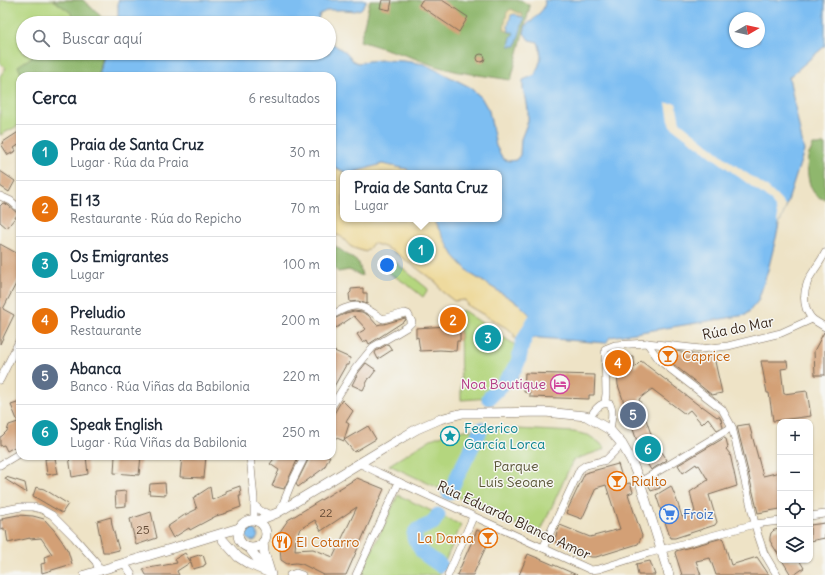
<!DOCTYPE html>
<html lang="es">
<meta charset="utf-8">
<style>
:root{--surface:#fff;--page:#f2f2f3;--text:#1f2937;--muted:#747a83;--line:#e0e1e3;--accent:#b5179e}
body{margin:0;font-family:Delius,sans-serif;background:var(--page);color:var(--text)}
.controls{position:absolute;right:12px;bottom:12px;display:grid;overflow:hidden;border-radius:8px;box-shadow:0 1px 3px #0004}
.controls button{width:36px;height:36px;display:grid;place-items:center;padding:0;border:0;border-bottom:1px solid var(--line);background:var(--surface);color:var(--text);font:20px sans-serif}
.compass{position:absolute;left:729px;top:12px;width:36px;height:36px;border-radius:50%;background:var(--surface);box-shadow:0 1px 3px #0004;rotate:81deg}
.you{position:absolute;left:387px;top:265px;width:14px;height:14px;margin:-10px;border:3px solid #fff;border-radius:50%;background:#1a73e8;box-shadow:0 0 0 6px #1a73e833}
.badge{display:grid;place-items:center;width:26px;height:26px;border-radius:50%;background:var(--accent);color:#fff;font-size:13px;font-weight:700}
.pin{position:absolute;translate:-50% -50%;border:2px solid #fff;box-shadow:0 1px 4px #0006}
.popup{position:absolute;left:340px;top:170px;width:162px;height:52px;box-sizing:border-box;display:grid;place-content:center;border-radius:8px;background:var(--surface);filter:drop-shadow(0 1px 3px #0005);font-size:13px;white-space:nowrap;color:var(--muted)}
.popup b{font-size:15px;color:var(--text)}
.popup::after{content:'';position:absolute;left:50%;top:100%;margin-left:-8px;border:8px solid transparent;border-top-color:var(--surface)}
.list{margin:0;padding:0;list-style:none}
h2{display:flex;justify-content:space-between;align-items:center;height:52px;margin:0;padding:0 16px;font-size:17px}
h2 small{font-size:13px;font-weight:400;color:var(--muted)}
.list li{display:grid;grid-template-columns:26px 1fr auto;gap:12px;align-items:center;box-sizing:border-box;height:56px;padding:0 16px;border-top:1px solid var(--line)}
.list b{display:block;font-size:15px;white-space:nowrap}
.list p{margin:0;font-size:13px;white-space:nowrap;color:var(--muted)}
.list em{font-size:13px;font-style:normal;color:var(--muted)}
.icon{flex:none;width:22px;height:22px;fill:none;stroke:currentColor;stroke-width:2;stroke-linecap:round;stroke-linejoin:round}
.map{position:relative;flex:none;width:825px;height:575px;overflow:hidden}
.search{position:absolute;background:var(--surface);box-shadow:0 1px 3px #0004;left:16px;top:16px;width:320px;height:44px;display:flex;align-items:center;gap:10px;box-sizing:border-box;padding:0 14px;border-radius:22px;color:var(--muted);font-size:15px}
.panel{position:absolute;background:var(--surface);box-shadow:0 1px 3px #0004;left:16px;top:72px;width:320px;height:388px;border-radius:12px}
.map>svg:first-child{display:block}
.green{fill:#b4d67e;stroke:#78804e}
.forest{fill:#8fb76d;stroke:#657046}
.sand{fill:#eeda9e;stroke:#94825e}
.water{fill:#7dbef2;stroke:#5c7488;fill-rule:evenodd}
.pier{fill:#eee3c6}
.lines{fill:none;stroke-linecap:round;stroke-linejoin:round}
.river{stroke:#7dbef2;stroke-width:15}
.building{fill:#d3a076;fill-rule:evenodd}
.street-casing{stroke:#7a6b59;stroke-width:8}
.secondary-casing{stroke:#7a6b59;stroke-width:10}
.street{stroke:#fff;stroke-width:7}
.secondary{stroke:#fff;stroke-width:9}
.labels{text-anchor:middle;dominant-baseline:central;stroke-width:3;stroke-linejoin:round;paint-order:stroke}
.number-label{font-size:12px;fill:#614834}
.street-label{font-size:14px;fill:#3b2a1e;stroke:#f6f6f2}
.food-label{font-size:14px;fill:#c56008;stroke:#f6f6f2;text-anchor:start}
.hotel-label{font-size:14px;fill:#b23c85;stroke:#f6f6f2;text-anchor:end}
.culture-label{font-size:14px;fill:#0d838f;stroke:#f6f6f2;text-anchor:start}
.park-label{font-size:14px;fill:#595536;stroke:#f6f6f2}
.shop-label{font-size:14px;fill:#366cbe;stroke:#f6f6f2;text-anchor:start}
</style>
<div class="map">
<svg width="825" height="575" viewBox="0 0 825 575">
<rect width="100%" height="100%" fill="#f6f6f2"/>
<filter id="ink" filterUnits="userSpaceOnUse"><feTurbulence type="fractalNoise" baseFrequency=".025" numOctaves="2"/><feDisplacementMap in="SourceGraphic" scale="8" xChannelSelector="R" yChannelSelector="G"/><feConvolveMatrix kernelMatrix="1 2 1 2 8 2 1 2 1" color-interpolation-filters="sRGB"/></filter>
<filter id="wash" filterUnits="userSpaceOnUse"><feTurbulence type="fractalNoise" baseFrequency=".012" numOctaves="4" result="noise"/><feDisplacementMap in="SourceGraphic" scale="16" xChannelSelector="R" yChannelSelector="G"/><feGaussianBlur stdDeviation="0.9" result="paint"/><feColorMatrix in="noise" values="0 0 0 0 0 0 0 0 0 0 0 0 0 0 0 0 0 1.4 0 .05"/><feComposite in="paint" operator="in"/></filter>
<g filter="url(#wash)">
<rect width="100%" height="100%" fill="#eee3c6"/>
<g class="green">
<path d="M0,0H83L108,23H23V53H112L103,56L99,76H20V125L0,135V76L6,68L0,63Z"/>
<path d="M390,260L395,262L428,289L423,297L408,285L385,270Z"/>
<path d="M460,311H464L515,345L516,356L491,393L489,398L461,400Z"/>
<path d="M491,429H517L574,432L588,435L600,443L605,449L573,460L539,535L389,465L431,439L448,433L465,430Z"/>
<path d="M398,495L461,525L439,575H364L361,574Z"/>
</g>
<g class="forest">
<path d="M53,0H83L108,23H78L70,12Z"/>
<path d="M370,0H521L530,6L511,80L459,72L435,66L411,57L360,41Z"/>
<path d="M38,53H112L103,56L99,76H22L18,66Z"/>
<path d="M813,145H825V199C808,198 806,170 808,157C809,153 812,149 813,145Z"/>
<path d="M332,245L335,246L359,263L362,276L349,270L338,272L332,266Z"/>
</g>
<g class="sand">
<path d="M511,9L523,15L522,18L519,15L508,26L509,32L504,29L507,12Z"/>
<path d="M382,164L407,169L410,173H351Z"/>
<path d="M332,166L347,173H343V219H433L454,256L471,274L519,304L534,319L522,339L514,338V334L510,330L467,305L465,300L454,301L440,290L437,283L399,255L387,248L373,243L366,252C361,250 354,249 350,246C343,240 343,234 332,235Z"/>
</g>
<g class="water">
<path d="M118,0H366V2L361,9L354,11L344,10H328L320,14L317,21L318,23H118Z"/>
<path d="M544,0H825V46L789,77L804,151L786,207L779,224L777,234L768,270L758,301L746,315L610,337L606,343L527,337L535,320L519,304L471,274L454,256L433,219H499V173H410L407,169L382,164L351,173H347L332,166V76H99L104,56L112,53H329V41L345,52L353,61L358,63L367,61L382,60L404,61L424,64L468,86L481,97L489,111L496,146L503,159L509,161L516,160L520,155L521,139L528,121V110L526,98L523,90V80L535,75C541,60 543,57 538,42L529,40L524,33L526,25L533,20L543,9L545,3ZM735,18H759V42H735Z"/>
<path d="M515,14L524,19L516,46H509L511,37L514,33L513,32H509L508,26L511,15Z"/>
<path d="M516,356L522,360L517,380L495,397L489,398L491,393Z"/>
<circle cx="252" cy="535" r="6"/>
</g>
<path class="pier" d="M666,103H676L680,122L732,163L767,187L778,197L786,207L779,224L776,210L771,201L670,126Z"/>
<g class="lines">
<g class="river">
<path d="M489,398C501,386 509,379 517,364C520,358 520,352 522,345C525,336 530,328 535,320"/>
<path d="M449,493L481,429"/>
<path d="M438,515L433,523L417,530L414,534V538L423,553L440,565"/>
</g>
</g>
<g id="blocks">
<g class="building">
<path d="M382,0H392L390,10L380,8Z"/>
<path d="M422,0H442L468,17L459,32L419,5Z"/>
<circle cx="481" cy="58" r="4"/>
<path d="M20,131V144L14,148L16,151L8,155L1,144L4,143L3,142Z"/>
<path d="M0,171L15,181L9,192L0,186Z"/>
<path d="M3,203L8,205L18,214L7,228L0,222V206Z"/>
<path d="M0,244L20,255V276L3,309L14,315L0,344Z"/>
<path d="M363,288V293H367V304L358,301L350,302L349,294L351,292V289Z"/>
<path d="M354,311L362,312L368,315L377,325L381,324H384L405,318L406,320L369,344L367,340L363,343L357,334L366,329L354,316L336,328L332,320L346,313Z"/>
<path d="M447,313H460V341H457L456,351L440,350L420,351L418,337L416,338V328L447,326Z"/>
<path d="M824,332H825V375H815L814,351Z"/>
<path d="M388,344L392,350L378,359L375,353L376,351Z"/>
<path d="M332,350L350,358L349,365H346L332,390Z"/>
<path d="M663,350L676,351L708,357H714L722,393L712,395L664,357Z"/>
<path d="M623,355H629L630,357H634V368L641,361L701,407L702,406L717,417L719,416L721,419L723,427L717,430L708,418L702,424L690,410L685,414L652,389L639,399L652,437L660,453L662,452L667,460L651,470L638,448L639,447L618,385L616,360L623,359Z"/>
<path d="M761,361H787L788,368L781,369L784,394L807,391L811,416L773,421L769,393H767Z"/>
<path d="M366,363L376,370L370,378H369L363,390L352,385L358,373Z"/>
<path d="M525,373L595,375L594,395H589V399L530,397V393L524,392Z"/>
<path d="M342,400L353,411L346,422L349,424L344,440L368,426L376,439L354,452L344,440V441L332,436V417Z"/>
<path d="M20,402V444L7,451L4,445L0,446V437L2,436L7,431L9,425L18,422L11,405Z"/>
<path d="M749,424L763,476L780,472V509L758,513L737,426Z"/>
<path d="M724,438L726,439L728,447L726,449L730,454L737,486L709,495L717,522L715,525L675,538H671L669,534L656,495L671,486L677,501L682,517L695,512L690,492L708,480L699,465L697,466L696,464L683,473L678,465Z"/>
<path d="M75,456H86L88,474L72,477L69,457Z"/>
<path d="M115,456H141L139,475L114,473Z"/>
<path d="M182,456H206L204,478L180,477Z"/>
<path d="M276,456H299L284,489L272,486L279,470L270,464Z"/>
<path d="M310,456H330L324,468L298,487L296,484Z"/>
<path d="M55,458L58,473L47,475L45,459Z"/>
<path d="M618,464L624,484L630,483L633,492L628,494L642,536L638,544L596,557H591L554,541L560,525L590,537L620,529L606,485L596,488L582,519L566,513L585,473Z"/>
<path d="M6,477L25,483L27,493L5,479Z"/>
<path d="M357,478L384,489L346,575H324L302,564L296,563L287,564L281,560L279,533L288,520ZM357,507L333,557L313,549L295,550L296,538L300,529L315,520L321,531Z"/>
<path d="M657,479L660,488L651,491L648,483Z"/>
<path d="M165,483L166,495L149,494L150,484Z"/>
<path d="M240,486L241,496H239L241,507L227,512V513L216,516L190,530L189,528L173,538L167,527L183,516L197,509L193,498L210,487L212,500L226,494V491Z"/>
<path d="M36,487L44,489L68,504L62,513L33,496Z"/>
<path d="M126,491V506L116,507L115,492Z"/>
<path d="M151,512L157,538L136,545L130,519Z"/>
<path d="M18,515L33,516L44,519L54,530L62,541L68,551L72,564L42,573L41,564L45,563L44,557L52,554L41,538L30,539V538L8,543L6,530L4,531V528L0,529V520H3L2,518Z"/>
<path d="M111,517L112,525L119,550L111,552H103L97,521Z"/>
<path d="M825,523V538L810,541V525Z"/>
<path d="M780,529V557L770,541V537L771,533L774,530Z"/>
<path d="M477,530L491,536L473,575H457Z"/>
<path d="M722,538L723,539L731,565L757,557L769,575H716L710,558L696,561L701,575H682L675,553L676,551Z"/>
<path d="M185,553L190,561H191L190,558L199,555L200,556L203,555L206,564L204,565V566L193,569L191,562L177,571L179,575H146L143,569L177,563L175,559Z"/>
<path d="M528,554L540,559L577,575H519Z"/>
<path d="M782,560H799L804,568L794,575H791Z"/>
<path d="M650,561L655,575H638L636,564Z"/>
</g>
</g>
</g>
<g filter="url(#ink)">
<use href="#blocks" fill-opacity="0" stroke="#7a6b59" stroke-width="1"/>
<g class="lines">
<defs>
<g id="street">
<path d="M0,196L11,201L20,209"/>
<path d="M332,315C339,311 349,305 357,306C365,306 376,315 383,319L405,313L408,314L412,322L407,327L397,333L373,347L355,369L332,406"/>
<path d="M812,319C810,316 807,312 806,308C802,294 807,280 815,269C819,263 822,259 825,253"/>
<path d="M812,319L825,327"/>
<path d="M647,343L660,361L722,409L732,427L757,532L764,553L777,575"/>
<path d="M0,380L20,339"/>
<path d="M605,402L606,394L605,349L615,345L647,343L701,349L728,346L781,333L812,319"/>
<path d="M590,418C594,410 600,401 610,404C614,413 611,421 610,430"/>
<path d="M250,456L254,499V520"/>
<path d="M359,463L379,473L591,570L599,569L649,553L755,524L780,521"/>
<path d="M0,465L20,453"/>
<path d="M640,482L732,427"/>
<path d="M254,505L261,511L273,515"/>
<path d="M0,511L21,507H33L41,509L52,515L74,537L96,562L99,571"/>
<path d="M280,511L291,484L305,456"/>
<path d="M810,516L825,514"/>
<path d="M543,548L580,469L586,465L606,460L622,444"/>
<path d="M124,563L132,575"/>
<path d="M290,575L296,573L302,575"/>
<path d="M356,575L399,482"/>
<path d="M448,575L473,517"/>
</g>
<g id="secondary">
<circle cx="252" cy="534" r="14"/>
<path d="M257,521L277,513L393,443L417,429L440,419L463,413H480L545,412L586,416L610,430L622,444L631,460L640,482L669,575"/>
<path d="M223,540L238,557L249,564L270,573"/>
<path d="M263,542L264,552L271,575"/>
<path d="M249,548L266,570"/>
<path d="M85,575L239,528"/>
</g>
</defs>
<use href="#street" class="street-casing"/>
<use href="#secondary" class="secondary-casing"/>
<use href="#street" class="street"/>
<use href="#secondary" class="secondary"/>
</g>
</g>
<defs>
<symbol id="bar-ring" viewBox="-11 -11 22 22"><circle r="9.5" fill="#f6f6f2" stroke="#e8710a" stroke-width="1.5"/><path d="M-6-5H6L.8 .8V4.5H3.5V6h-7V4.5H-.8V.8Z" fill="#e8710a"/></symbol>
<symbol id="hotel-ring" viewBox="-11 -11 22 22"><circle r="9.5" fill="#f6f6f2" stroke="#d1479c" stroke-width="1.5"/><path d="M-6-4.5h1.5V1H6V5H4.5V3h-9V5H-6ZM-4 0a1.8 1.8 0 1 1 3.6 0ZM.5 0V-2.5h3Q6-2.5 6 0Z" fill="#d1479c"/></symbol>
<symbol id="sight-ring" viewBox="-11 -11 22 22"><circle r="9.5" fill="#f6f6f2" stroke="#0f9aa8" stroke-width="1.5"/><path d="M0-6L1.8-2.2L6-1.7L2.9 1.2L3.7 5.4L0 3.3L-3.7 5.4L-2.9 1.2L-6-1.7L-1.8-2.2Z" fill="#0f9aa8"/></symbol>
<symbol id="supermarket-ring" viewBox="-11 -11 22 22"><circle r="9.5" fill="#f6f6f2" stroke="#3f7fe0" stroke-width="1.5"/><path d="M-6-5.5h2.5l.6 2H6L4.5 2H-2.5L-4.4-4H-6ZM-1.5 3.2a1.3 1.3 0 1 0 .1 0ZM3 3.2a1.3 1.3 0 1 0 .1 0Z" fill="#3f7fe0"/></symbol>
<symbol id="restaurant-ring" viewBox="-11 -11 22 22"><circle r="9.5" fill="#f6f6f2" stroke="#e8710a" stroke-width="1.5"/><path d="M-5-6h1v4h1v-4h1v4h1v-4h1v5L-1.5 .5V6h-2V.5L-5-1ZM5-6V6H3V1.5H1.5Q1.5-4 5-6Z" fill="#e8710a"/></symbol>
</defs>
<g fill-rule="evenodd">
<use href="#bar-ring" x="657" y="345" width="22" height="22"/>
<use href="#hotel-ring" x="549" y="373" width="22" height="22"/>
<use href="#sight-ring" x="439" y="425" width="22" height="22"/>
<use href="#bar-ring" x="606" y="470" width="22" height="22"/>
<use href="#supermarket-ring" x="658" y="503" width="22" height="22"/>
<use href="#bar-ring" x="477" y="527" width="22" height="22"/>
<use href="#restaurant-ring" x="271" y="531" width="22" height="22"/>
</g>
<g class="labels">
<g class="number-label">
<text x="326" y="512">22</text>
<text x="143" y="529">25</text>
</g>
<g class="street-label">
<text transform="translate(738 328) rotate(-11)">Rúa do Mar</text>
<text transform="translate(514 520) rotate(25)">Rúa Eduardo Blanco Amor</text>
</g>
<g class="food-label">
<text x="682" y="356">Caprice</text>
<text x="631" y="481">Rialto</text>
<text x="474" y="538" text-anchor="end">La Dama</text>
<text x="296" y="542">El Cotarro</text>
</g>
<g class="hotel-label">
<text x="546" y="384">Noa Boutique</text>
</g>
<g class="culture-label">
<text x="464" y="428">Federico<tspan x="464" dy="16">García Lorca</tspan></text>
</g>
<g class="park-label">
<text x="516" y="466">Parque<tspan x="516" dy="16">Luís Seoane</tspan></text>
</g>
<g class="shop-label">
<text x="683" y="514">Froiz</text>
</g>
</g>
</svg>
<div class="controls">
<button>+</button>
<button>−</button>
<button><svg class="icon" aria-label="locate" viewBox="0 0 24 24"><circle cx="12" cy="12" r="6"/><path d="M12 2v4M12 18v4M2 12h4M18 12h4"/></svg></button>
<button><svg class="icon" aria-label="layers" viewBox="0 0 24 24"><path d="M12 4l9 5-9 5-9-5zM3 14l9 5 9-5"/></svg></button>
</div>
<svg class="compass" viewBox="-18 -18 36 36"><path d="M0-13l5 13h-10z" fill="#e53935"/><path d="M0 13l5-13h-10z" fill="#747a83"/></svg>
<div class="you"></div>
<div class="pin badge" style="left:421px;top:250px;background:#0f9aa8">1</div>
<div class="popup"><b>Praia de Santa Cruz</b>Lugar</div>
<div class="pin badge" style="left:453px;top:320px;background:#e8710a">2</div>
<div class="pin badge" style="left:488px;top:338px;background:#0f9aa8">3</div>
<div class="pin badge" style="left:618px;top:363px;background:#e8710a">4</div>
<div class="pin badge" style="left:633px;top:415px;background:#5c6f8a">5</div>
<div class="pin badge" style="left:648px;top:449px;background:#0f9aa8">6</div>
<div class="search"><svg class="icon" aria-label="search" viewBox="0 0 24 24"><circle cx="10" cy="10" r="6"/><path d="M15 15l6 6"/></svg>Buscar aquí</div>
<section class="panel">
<h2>Cerca<small>6 resultados</small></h2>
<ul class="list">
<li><span class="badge" style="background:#0f9aa8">1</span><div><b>Praia de Santa Cruz</b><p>Lugar · Rúa da Praia</p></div><em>30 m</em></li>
<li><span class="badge" style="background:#e8710a">2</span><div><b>El 13</b><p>Restaurante · Rúa do Repicho</p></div><em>70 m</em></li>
<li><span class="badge" style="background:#0f9aa8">3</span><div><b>Os Emigrantes</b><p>Lugar</p></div><em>100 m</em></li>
<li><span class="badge" style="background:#e8710a">4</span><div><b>Preludio</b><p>Restaurante</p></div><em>200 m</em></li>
<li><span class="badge" style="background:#5c6f8a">5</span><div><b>Abanca</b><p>Banco · Rúa Viñas da Babilonia</p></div><em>220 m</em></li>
<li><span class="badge" style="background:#0f9aa8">6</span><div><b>Speak English</b><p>Lugar · Rúa Viñas da Babilonia</p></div><em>250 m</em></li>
</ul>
</section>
</div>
